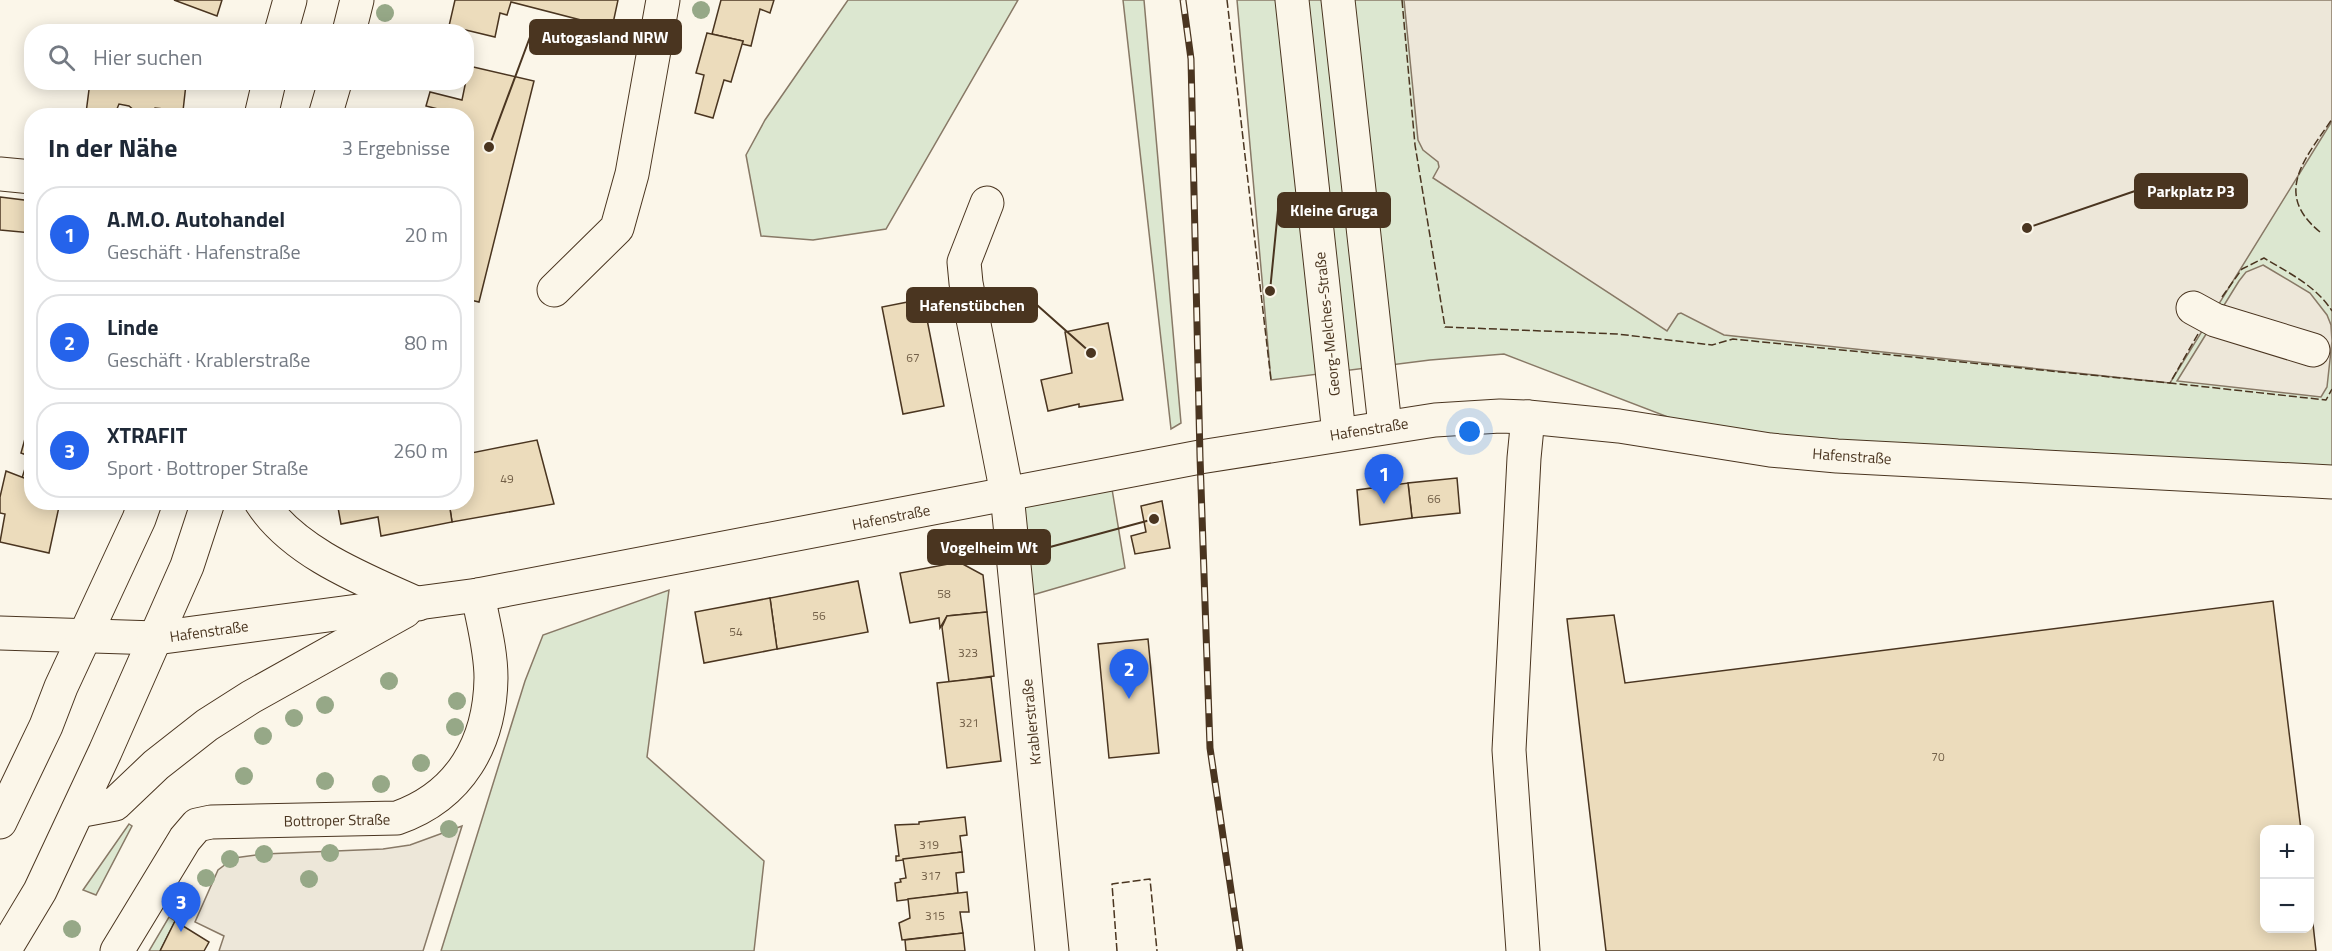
<!DOCTYPE html>
<html lang="de">
<meta charset="utf-8">
<style>
:root{--surface:#fff;--page:#f2f2f3;--text:#1f2937;--muted:#747a83;--line:#e0e1e3;--accent:#2563eb}
body{margin:0;font-family:"Titillium Web",sans-serif;background:var(--page);color:var(--text)}
.controls{position:absolute;right:18px;bottom:18px;display:grid;overflow:hidden;border-radius:12px;box-shadow:0 3px 15px #0003}
.controls button{width:54px;height:54px;display:grid;place-items:center;padding:0;border:0;border-bottom:2px solid var(--line);background:var(--surface);color:var(--text);font:30px sans-serif}
.you{position:absolute;left:1470px;top:432px;width:21px;height:21px;margin:-15px;border:4px solid #fff;border-radius:50%;background:#1a73e8;box-shadow:0 0 0 9px #1a73e833}
.badge{display:grid;place-items:center;width:39px;height:39px;border-radius:50%;background:var(--accent);color:#fff;font-size:20px;font-weight:700}
.pin{position:absolute;translate:-50% -50px;filter:drop-shadow(0 2px 3px #0008)}
.pin::after{content:'';position:absolute;top:32px;width:21px;height:18px;background:inherit;clip-path:polygon(0 0,100% 0,50% 100%)}
.list{margin:0;padding:0;list-style:none}
h2{display:flex;justify-content:space-between;align-items:center;height:78px;margin:0;padding:0 24px;font-size:26px}
h2 small{font-size:20px;font-weight:400;color:var(--muted)}
.list li{display:grid;grid-template-columns:39px 1fr auto;gap:18px;align-items:center;box-sizing:border-box;height:96px;margin:0 12px 12px;padding:0 12px;border:2px solid var(--line);border-radius:24px}
.list b{display:block;font-size:22px;white-space:nowrap}
.list p{margin:0;font-size:20px;white-space:nowrap;color:var(--muted)}
.list em{font-size:20px;font-style:normal;color:var(--muted)}
.icon{flex:none;width:33px;height:33px;fill:none;stroke:currentColor;stroke-width:2;stroke-linecap:round;stroke-linejoin:round}
.map{position:relative;flex:none;width:2332px;height:951px;overflow:hidden}
.search{position:absolute;background:var(--surface);box-shadow:0 3px 15px #0003;left:24px;top:24px;width:450px;height:66px;display:flex;align-items:center;gap:15px;box-sizing:border-box;padding:0 21px;border-radius:24px;color:var(--muted);font-size:22px}
.panel{position:absolute;background:var(--surface);box-shadow:0 3px 15px #0003;left:24px;top:108px;width:450px;height:402px;border-radius:24px}
.map>svg:first-child{display:block}
.green{fill:#dce7d0;stroke:#887966;stroke-width:1.5}
.parking{fill:#ede7d9;stroke:#887966;stroke-width:1.5}
.building{fill:#ecdcbc;stroke:#4a3520;stroke-width:1.5}
.lines{fill:none;stroke-linecap:round;stroke-linejoin:round}
.minor-casing{stroke:#4a3520;stroke-width:35}
.major-casing{stroke:#4a3520;stroke-width:35}
.minor{stroke:#fbf6e9;stroke-width:33}
.major{stroke:#fbf6e9;stroke-width:33}
.rail-casing{stroke:#4a3520;stroke-width:7}
.rail{stroke:#fbf6e9;stroke-width:4.5;stroke-dasharray:14;stroke-linecap:butt}
.fence{stroke:#4a3520;stroke-width:1.5;stroke-dasharray:8 3;stroke-linecap:butt}
.tree{fill:#96a887}
.labels{text-anchor:middle;dominant-baseline:central;stroke-width:4.5;stroke-linejoin:round;paint-order:stroke}
.number-label{font-size:12px;fill:#725f47}
.street-label{font-size:15px;fill:#4a3520;stroke:#fbf6e9}
.leader{fill:none;stroke:#4a3520;stroke-width:2}
.callout-dot{fill:#4a3520;stroke:#fbf6e9;stroke-width:2}
.callout{fill:#4a3520;stroke:#4a3520;stroke-width:2}
.callout-label{font-size:16px;text-anchor:middle;font-weight:bold;fill:#fff}
</style>
<div class="map">
<svg width="2332" height="951" viewBox="0 0 2332 951">
<rect width="100%" height="100%" fill="#fbf6e9"/>
<g class="green">
<path d="M848,0H1018L886,229L813,240L761,236L746,155L765,120Z"/>
<path d="M1123,0H1144L1181,423L1171,429Z"/>
<path d="M1237,0H2332V478L1707,432L1504,354L1430,360L1271,380Z"/>
<path d="M1112,489L1125,568L1029,596L1019,503Z"/>
<path d="M669,590L647,757L764,861L754,951H441L525,681L543,635Z"/>
<path d="M129,824L132,826L96,895L83,890Z"/>
<path d="M169,917L175,921L160,951H149Z"/>
</g>
<g class="parking">
<path d="M1404,0H2332V121L2170,383L1724,335L1681,313L1678,314L1667,331L1433,178L1439,167L1438,162L1423,150L1418,140Z"/>
<path d="M2263,265L2310,293L2327,315L2331,325L2332,341L2327,387L2321,397L2177,381L2239,281L2246,272Z"/>
<path d="M462,826L423,951H219L224,936L195,922L218,870L234,858L264,854L383,849L410,845Z"/>
</g>
<g class="building">
<path d="M174,0H222L217,16Z"/>
<path d="M455,0H618L612,28L511,2L507,15L500,13L495,37L449,26Z"/>
<path d="M721,0H774L770,13L760,9L751,46L742,44L743,41L712,34Z"/>
<path d="M707,33L743,41L731,82L724,80L713,118L695,113L704,75L696,73Z"/>
<path d="M469,66L534,81L479,302L466,299V116H458V114L426,106L430,92L462,100Z"/>
<path d="M90,82H191L186,84L183,111L155,108L151,114L135,111L129,106L119,104L114,116H77L78,113H86Z"/>
<path d="M0,197L32,201V233L0,230Z"/>
<path d="M923,299L944,406L903,414L882,307Z"/>
<path d="M1108,323L1123,400L1079,407V404L1048,411L1041,380L1072,373L1065,332Z"/>
<path d="M29,385H32V403L27,402Z"/>
<path d="M28,428L32,429V481L22,478L29,456L21,453Z"/>
<path d="M537,440L554,504L452,522L449,502H466V454Z"/>
<path d="M6,471L32,481V502H60L49,553L0,542L5,514L0,513V497Z"/>
<path d="M1457,478L1460,513L1412,518L1408,483Z"/>
<path d="M1408,483L1412,518L1360,525L1357,490Z"/>
<path d="M1162,501L1170,548L1135,554L1131,536L1146,532L1141,506Z"/>
<path d="M337,502H449L452,522L381,536L378,517L341,524Z"/>
<path d="M959,562L983,575L987,612L947,616L940,628L939,618L910,623L900,573Z"/>
<path d="M858,581L868,632L777,649L770,598Z"/>
<path d="M770,598L777,649L704,663L695,612Z"/>
<path d="M2273,601L2301,830H2264V928H2310V897L2316,951H1606L1567,619L1614,615L1625,683Z"/>
<path d="M987,612L994,676L949,682L942,627L947,616Z"/>
<path d="M1148,639L1159,753L1109,758L1098,644Z"/>
<path d="M991,677L1001,761L947,768L937,683Z"/>
<path d="M965,817L967,835L960,836L962,852L896,861V856H899L895,825L919,824V822Z"/>
<path d="M962,852L964,872L956,873L958,893L897,901L895,883L901,882L900,879L906,878L903,859Z"/>
<path d="M967,892L969,912H960L963,933L902,940L899,923L910,918L908,899Z"/>
<path d="M175,921L209,942L204,951H160Z"/>
<path d="M963,933L965,951H906L905,940Z"/>
</g>
<g class="lines">
<defs>
<g id="minor">
<path d="M1292,0L1339,434"/>
<path d="M1338,0L1385,426"/>
<path d="M0,174L32,177"/>
<path d="M987,203L964,262L966,283L1007,494L1052,951"/>
<path d="M554,290L617,228L632,174L663,0"/>
<path d="M2193,308L2215,320L2313,350"/>
<path d="M117,951L185,839L197,825L211,822L397,818C460,796 490,743 491,678C491,650 483,622 478,595"/>
<path d="M1523,951L1509,750L1524,458L1528,417"/>
</g>
<g id="major">
<path d="M281,32L290,0"/>
<path d="M349,32L357,0"/>
<path d="M261,116L269,82"/>
<path d="M325,116L335,82"/>
<path d="M261,502C294,553 365,580 418,604"/>
<path d="M0,633L156,638L478,595L1200,457L1435,420L1500,416L1528,417L1619,426L1770,450L1837,456L2332,482"/>
<path d="M78,811L115,804L156,765L207,725L251,697L405,611"/>
<path d="M0,822L46,726L61,687L139,519L145,502"/>
<path d="M4,951L40,891L105,752L187,566L208,502"/>
</g>
</defs>
<use href="#minor" class="minor-casing"/>
<use href="#major" class="major-casing"/>
<use href="#minor" class="minor"/>
<use href="#major" class="major"/>
<defs>
<path id="rail" d="M1183,0L1191,59L1200,457L1210,748L1240,951"/>
</defs>
<use href="#rail" class="rail-casing"/>
<use href="#rail" class="rail"/>
<g class="fence">
<path d="M1227,0L1271,380"/>
<path d="M1402,0L1415,145L1445,327L1617,334L1712,345L1733,339L2170,383"/>
<path d="M2320,232C2272,193 2306,158 2332,119"/>
<path d="M2222,297L2242,269L2264,258C2289,273 2316,286 2332,311"/>
<path d="M2198,334L2170,383L2326,400L2332,389"/>
<path d="M1117,951L1112,884L1150,879L1157,951"/>
</g>
</g>
<g class="tree">
<circle cx="701" cy="10" r="9"/>
<circle cx="385" cy="13" r="9"/>
<circle cx="389" cy="681" r="9"/>
<circle cx="457" cy="701" r="9"/>
<circle cx="325" cy="705" r="9"/>
<circle cx="294" cy="718" r="9"/>
<circle cx="455" cy="727" r="9"/>
<circle cx="263" cy="736" r="9"/>
<circle cx="421" cy="763" r="9"/>
<circle cx="244" cy="776" r="9"/>
<circle cx="325" cy="781" r="9"/>
<circle cx="381" cy="784" r="9"/>
<circle cx="449" cy="829" r="9"/>
<circle cx="330" cy="853" r="9"/>
<circle cx="264" cy="854" r="9"/>
<circle cx="230" cy="859" r="9"/>
<circle cx="206" cy="878" r="9"/>
<circle cx="309" cy="879" r="9"/>
<circle cx="72" cy="929" r="9"/>
</g>
<g class="labels">
<g class="number-label">
<text x="913" y="357">67</text>
<text x="507" y="478">49</text>
<text x="1434" y="498">66</text>
<text x="944" y="593">58</text>
<text x="819" y="615">56</text>
<text x="736" y="631">54</text>
<text x="968" y="652">323</text>
<text x="969" y="722">321</text>
<text x="1938" y="756">70</text>
<text x="929" y="844">319</text>
<text x="931" y="875">317</text>
<text x="935" y="915">315</text>
</g>
<g class="street-label">
<text transform="translate(1327 324) rotate(-96)">Georg-Melches-Straße</text>
<text transform="translate(1369 429) rotate(-9)">Hafenstraße</text>
<text transform="translate(1852 456) rotate(4)">Hafenstraße</text>
<text transform="translate(891 517) rotate(-11)">Hafenstraße</text>
<text transform="translate(209 631) rotate(-8)">Hafenstraße</text>
<text transform="translate(1031 722) rotate(-96)">Krablerstraße</text>
<text transform="translate(337 820) rotate(-1)">Bottroper Straße</text>
</g>
</g>
<path class="leader" d="M489 147L530 37M2027 228L2135 191M1270 291L1278 210M1091 353L1037 305M1154 519L1050 547"/>
<g class="callout-dot">
<circle cx="489" cy="147" r="6"/>
<circle cx="2027" cy="228" r="6"/>
<circle cx="1270" cy="291" r="6"/>
<circle cx="1091" cy="353" r="6"/>
<circle cx="1154" cy="519" r="6"/>
</g>
<g class="callout">
<rect x="530" y="20" width="151" height="34" rx="6"/>
<rect x="2135" y="174" width="112" height="34" rx="6"/>
<rect x="1278" y="193" width="112" height="34" rx="6"/>
<rect x="907" y="288" width="130" height="34" rx="6"/>
<rect x="928" y="530" width="122" height="34" rx="6"/>
</g>
<g class="callout-label">
<text x="605" y="43">Autogasland NRW</text>
<text x="2191" y="197">Parkplatz P3</text>
<text x="1334" y="216">Kleine Gruga</text>
<text x="972" y="311">Hafenstübchen</text>
<text x="989" y="553">Vogelheim Wt</text>
</g>
</svg>
<div class="controls">
<button>+</button>
<button>−</button>
</div>
<div class="you"></div>
<div class="pin badge" style="left:1384px;top:504px">1</div>
<div class="pin badge" style="left:1129px;top:699px">2</div>
<div class="pin badge" style="left:181px;top:932px">3</div>
<div class="search"><svg class="icon" aria-label="search" viewBox="0 0 24 24"><circle cx="10" cy="10" r="6"/><path d="M15 15l6 6"/></svg>Hier suchen</div>
<section class="panel">
<h2>In der Nähe<small>3 Ergebnisse</small></h2>
<ul class="list">
<li><span class="badge">1</span><div><b>A.M.O. Autohandel</b><p>Geschäft · Hafenstraße</p></div><em>20 m</em></li>
<li><span class="badge">2</span><div><b>Linde</b><p>Geschäft · Krablerstraße</p></div><em>80 m</em></li>
<li><span class="badge">3</span><div><b>XTRAFIT</b><p>Sport · Bottroper Straße</p></div><em>260 m</em></li>
</ul>
</section>
</div>
